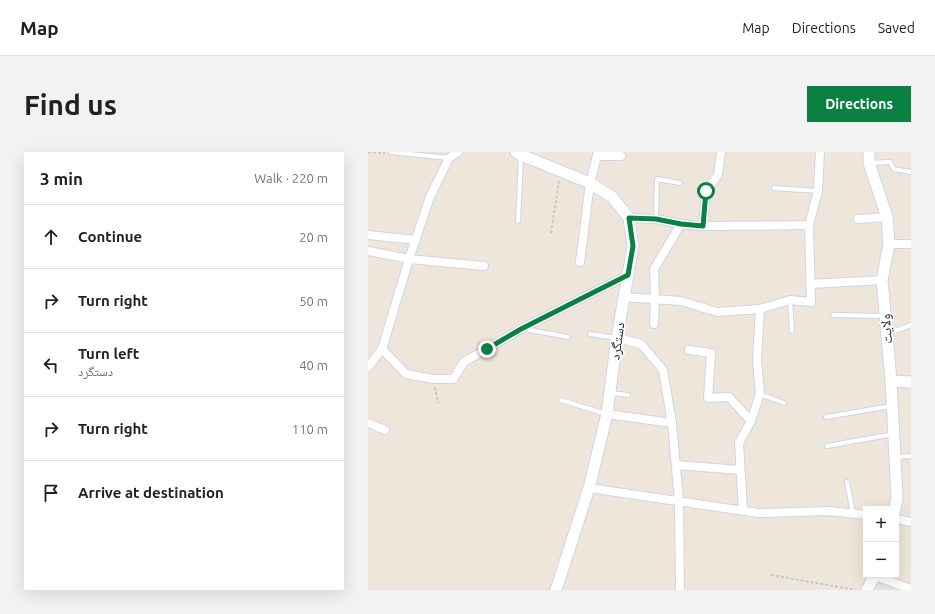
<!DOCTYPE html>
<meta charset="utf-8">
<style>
:root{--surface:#fff;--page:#f2f2f2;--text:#202124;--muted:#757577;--line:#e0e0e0;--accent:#0b8043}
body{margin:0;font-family:Ubuntu,"Noto Naskh Arabic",sans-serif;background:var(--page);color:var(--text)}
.controls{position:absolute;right:12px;bottom:12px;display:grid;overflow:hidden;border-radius:0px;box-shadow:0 4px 16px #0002}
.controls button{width:36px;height:36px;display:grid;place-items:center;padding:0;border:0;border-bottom:1px solid var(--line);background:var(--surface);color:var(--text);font:20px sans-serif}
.stop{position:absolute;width:12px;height:12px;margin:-9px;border:3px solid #0b8043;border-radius:50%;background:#fff}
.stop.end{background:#0b8043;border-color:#fff;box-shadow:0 1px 4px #0008}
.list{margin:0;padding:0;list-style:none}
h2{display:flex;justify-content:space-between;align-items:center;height:52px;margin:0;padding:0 16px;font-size:17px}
h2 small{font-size:13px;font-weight:400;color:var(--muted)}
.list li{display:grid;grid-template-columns:26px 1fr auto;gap:12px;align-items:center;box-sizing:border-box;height:64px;padding:0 16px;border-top:1px solid var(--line)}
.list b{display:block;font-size:15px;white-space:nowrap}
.list p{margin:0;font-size:13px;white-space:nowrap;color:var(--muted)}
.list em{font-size:13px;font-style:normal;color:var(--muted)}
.icon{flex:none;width:22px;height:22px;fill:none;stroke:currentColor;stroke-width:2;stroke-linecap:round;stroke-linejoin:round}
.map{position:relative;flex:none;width:543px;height:438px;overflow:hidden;border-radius:0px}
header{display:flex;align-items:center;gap:24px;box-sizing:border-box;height:56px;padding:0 20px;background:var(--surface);border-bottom:1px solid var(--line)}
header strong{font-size:19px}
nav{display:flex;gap:22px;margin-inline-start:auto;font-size:14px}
.intro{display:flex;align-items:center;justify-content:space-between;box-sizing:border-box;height:96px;padding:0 24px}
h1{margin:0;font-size:28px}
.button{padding:10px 18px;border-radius:0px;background:var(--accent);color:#fff;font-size:14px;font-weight:700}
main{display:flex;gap:24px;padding:0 24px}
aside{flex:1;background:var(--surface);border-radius:0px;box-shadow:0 4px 16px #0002}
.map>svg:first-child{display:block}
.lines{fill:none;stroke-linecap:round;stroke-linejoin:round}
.lane-casing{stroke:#d0d4e5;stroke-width:6}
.street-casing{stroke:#d0d4e5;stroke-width:10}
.secondary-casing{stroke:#d0d4e5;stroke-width:13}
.path{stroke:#c8c8c8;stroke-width:2;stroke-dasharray:3 2;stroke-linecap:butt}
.lane{stroke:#fff;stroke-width:4}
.street{stroke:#fff;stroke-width:8}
.secondary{stroke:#fff;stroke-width:11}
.route{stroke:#0b8043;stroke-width:5}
.labels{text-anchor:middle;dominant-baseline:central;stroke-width:3.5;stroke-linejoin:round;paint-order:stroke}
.street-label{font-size:14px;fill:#2a2a2a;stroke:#fff}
</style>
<header>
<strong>Map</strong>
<nav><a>Map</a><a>Directions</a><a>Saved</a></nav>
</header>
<div class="intro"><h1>Find us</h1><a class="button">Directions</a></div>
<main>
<aside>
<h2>3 min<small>Walk · 220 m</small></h2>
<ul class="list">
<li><svg class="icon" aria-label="ahead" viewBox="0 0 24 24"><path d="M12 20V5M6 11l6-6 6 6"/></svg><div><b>Continue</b></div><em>20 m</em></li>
<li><svg class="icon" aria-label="right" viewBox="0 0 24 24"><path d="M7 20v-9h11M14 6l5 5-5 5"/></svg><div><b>Turn right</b></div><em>50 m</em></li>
<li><svg class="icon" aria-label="left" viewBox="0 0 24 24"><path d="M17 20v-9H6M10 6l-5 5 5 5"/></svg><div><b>Turn left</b><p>دستگرد</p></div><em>40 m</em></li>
<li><svg class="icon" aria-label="right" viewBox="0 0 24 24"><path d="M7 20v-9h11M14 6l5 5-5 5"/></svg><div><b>Turn right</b></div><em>110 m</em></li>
<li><svg class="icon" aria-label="arrive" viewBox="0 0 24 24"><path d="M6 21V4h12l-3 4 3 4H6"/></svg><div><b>Arrive at destination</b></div></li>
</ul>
</aside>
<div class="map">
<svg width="543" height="438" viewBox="0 0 543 438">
<rect width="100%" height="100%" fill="#eee6db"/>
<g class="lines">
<defs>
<g id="lane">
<path d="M23,0L81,6"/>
<path d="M502,11L522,10L526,17L543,20"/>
<path d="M406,36L450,39"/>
<path d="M288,67L289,27L312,31"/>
<path d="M150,69L153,4"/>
<path d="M422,148L424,179"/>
<path d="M465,163L516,164"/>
<path d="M156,177L200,185"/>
<path d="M521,181L543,173"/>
<path d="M222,182L249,186"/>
<path d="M243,241L260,243"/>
<path d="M392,242L416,251"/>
<path d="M193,248L238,262"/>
<path d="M458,265L523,254"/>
<path d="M459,294L526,282"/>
<path d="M528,305L543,304"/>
<path d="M479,330L485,361"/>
</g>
<g id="street">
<path d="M229,4H253"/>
<path d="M261,66L288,67L313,72L335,74L441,73"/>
<path d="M490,67L519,65"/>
<path d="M335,74L338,39L350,23L353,0"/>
<path d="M0,83L48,88"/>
<path d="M521,92H543"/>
<path d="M0,99L41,107L62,45L81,6L90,0"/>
<path d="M212,110L222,31L230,0"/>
<path d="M442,132L514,128"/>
<path d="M256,145L313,149L349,160L392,157L422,148L443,150L441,73L450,39L452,0"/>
<path d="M286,172L287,146L286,117L313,72"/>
<path d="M249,186L273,192L295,218L304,271L311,349L312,438"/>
<path d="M14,197L38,222L65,227H85L96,210L153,177L260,123"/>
<path d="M321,198L343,201L340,246L361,245L383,269"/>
<path d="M0,215L14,197L41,107L116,114"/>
<path d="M239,262L304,271"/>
<path d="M0,271L17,278"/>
<path d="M308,313L372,318"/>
<path d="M221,336L390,361L461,359L498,363"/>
<path d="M375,358L371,291L383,269L392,242L389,208L392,157"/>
<path d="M528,367L543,370"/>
<path d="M507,424L543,437"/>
</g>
<g id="secondary">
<path d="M148,0L153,3L222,31L244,45L261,66L265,94L249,186L239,262L221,336L188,438"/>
<path d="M501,0V11L519,65L521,92L514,128L523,229L529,345L527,357"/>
<path d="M523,229L543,230"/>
<path d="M499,438L507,423"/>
</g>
</defs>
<use href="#lane" class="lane-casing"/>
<use href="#street" class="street-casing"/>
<use href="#secondary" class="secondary-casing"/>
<g class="path">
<path d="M0,0L17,1"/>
<path d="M183,81L191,29"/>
<path d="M67,235L70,251"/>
<path d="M403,423L488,438"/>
</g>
<use href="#lane" class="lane"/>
<use href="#street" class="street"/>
<use href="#secondary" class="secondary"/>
</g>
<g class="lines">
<path class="route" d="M119,197L153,177L260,123L265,94L261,66L288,67L313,72L335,74L338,39"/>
</g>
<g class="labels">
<g class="street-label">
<text transform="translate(518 177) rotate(-95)">ولایت</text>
<text transform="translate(249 189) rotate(-82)">دستگرد</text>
</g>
</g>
</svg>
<div class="controls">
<button>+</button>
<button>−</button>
</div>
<div class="stop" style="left:338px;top:39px"></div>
<div class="stop end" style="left:119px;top:197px"></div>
</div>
</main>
